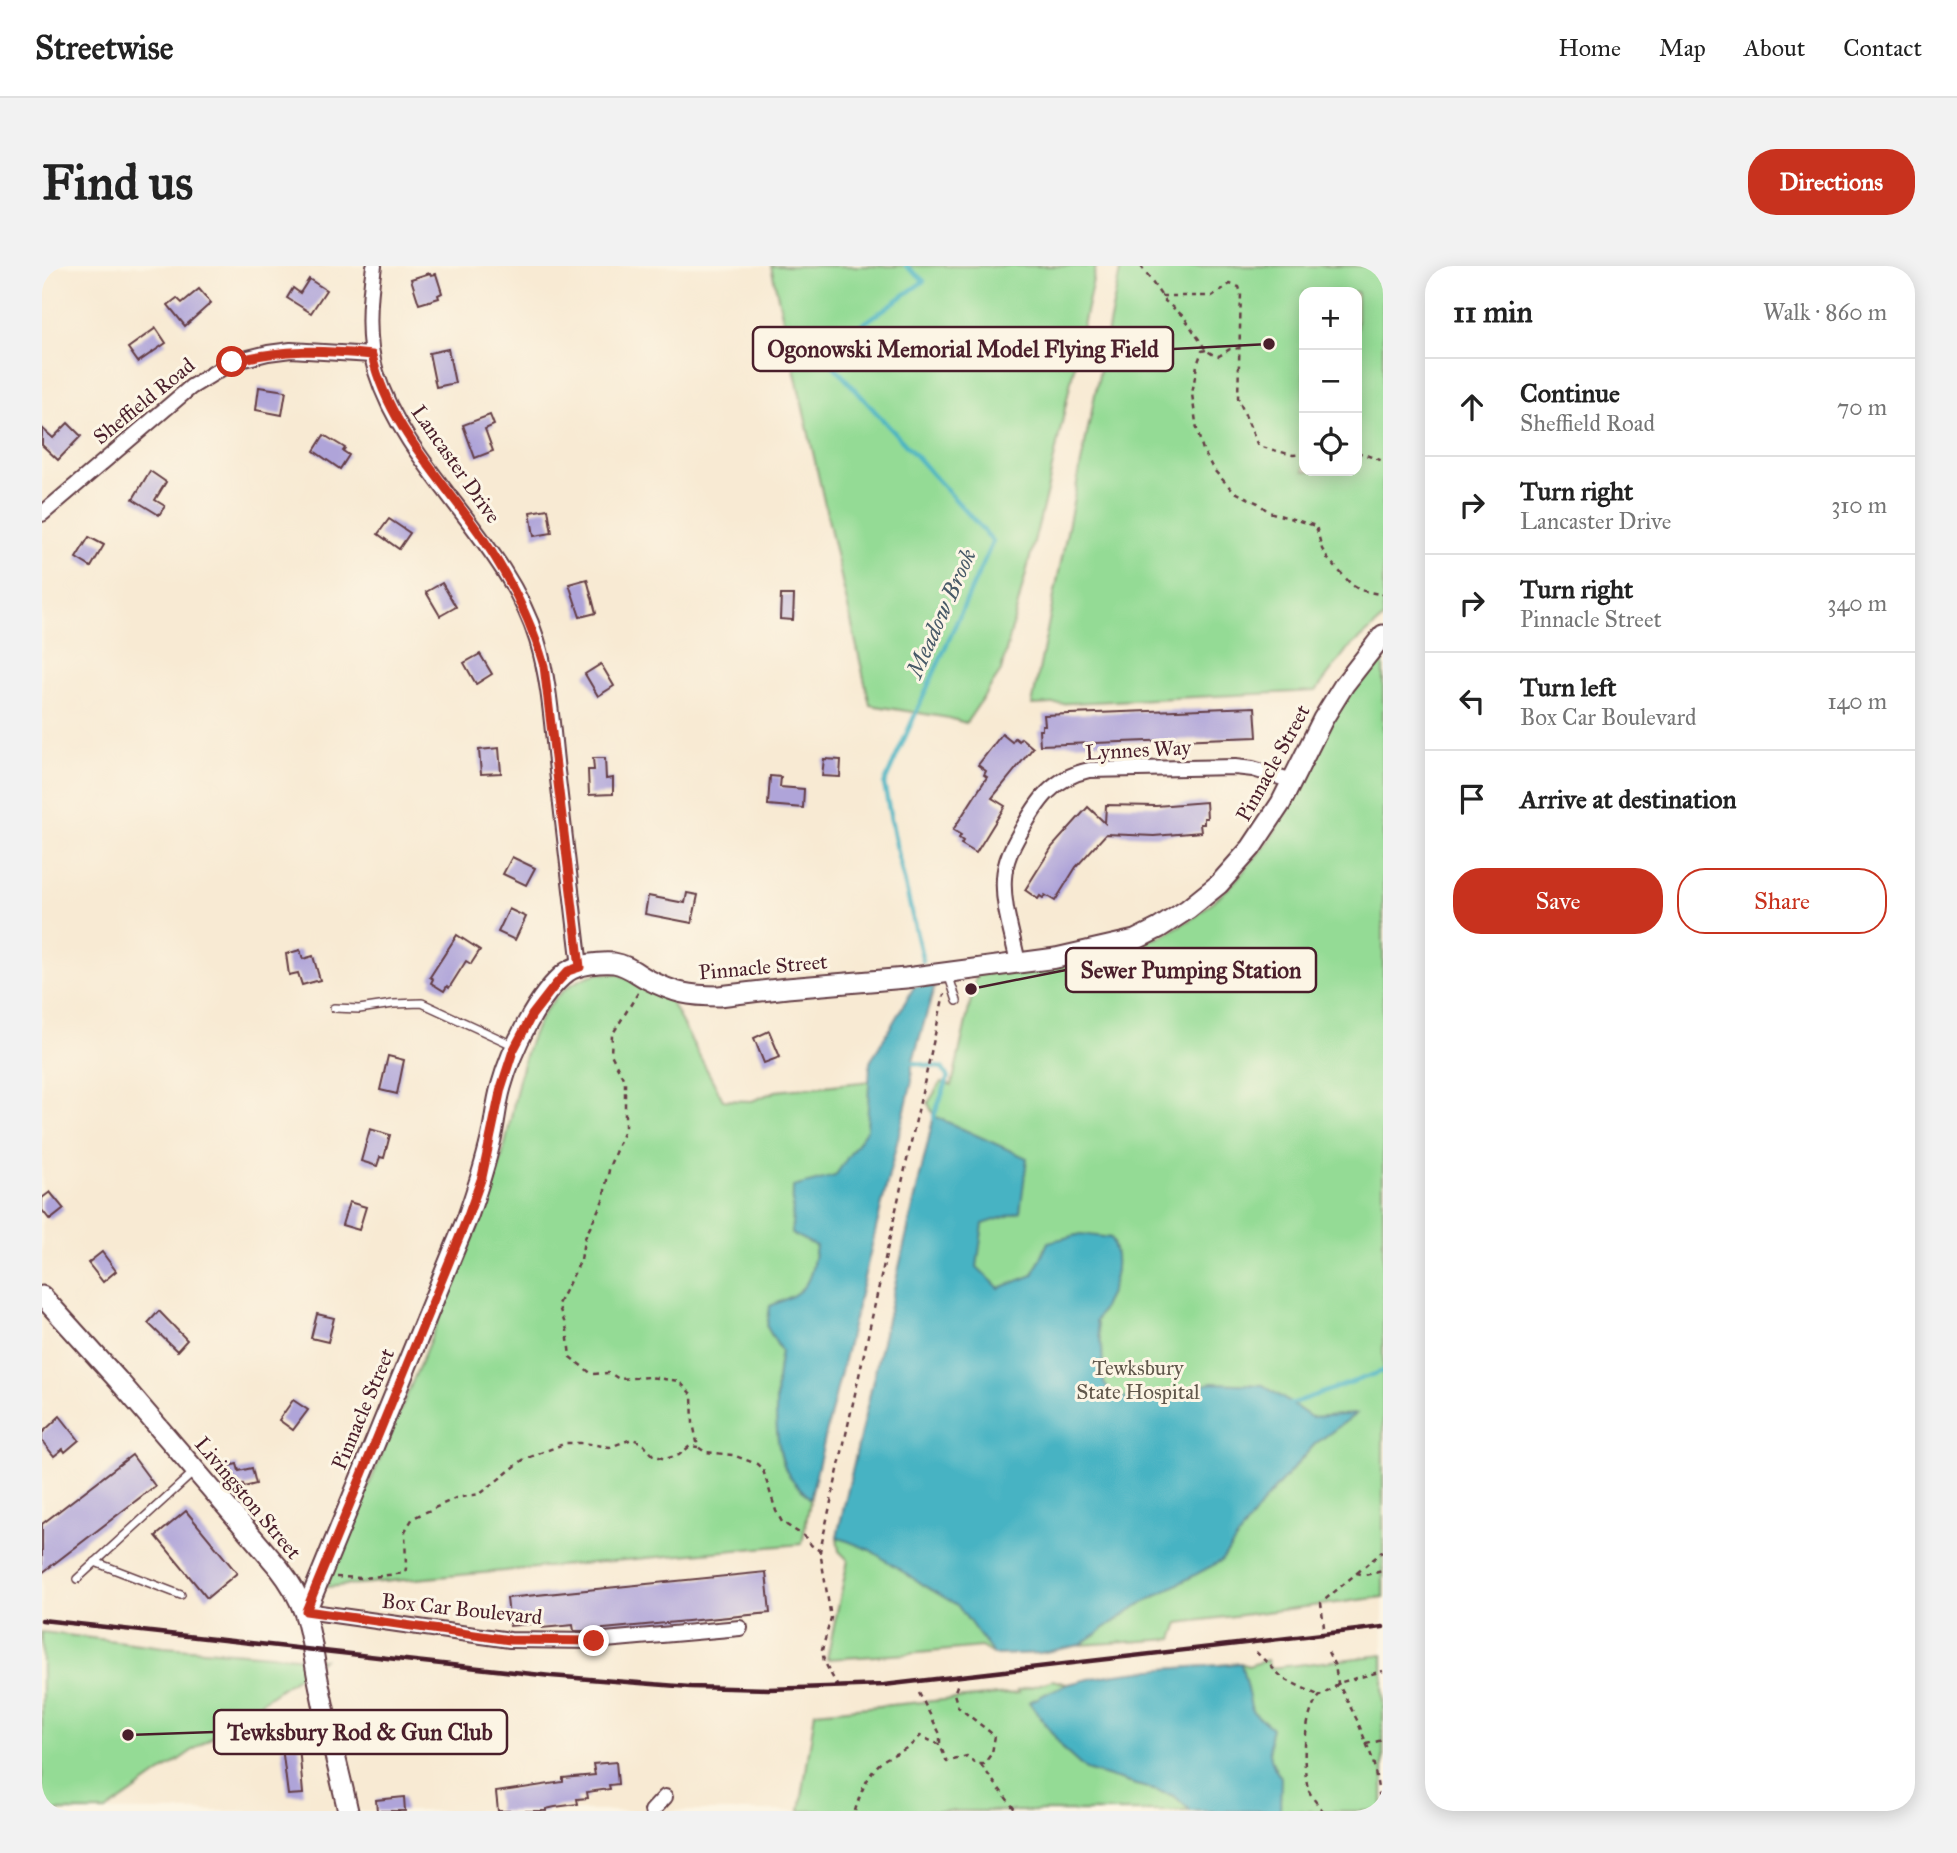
<!DOCTYPE html>
<meta charset="utf-8">
<style>
:root{--surface:#fff;--page:#f2f2f2;--text:#222;--muted:#767676;--line:#e0e0e0;--accent:#c8321e}
body{margin:0;font-family:"IM FELL Great Primer",serif;background:var(--page);color:var(--text)}
.controls{position:absolute;right:21px;top:21px;display:grid;overflow:hidden;border-radius:14px;box-shadow:0 4px 18px #0003}
.controls button{width:63px;height:63px;display:grid;place-items:center;padding:0;border:0;border-bottom:2px solid var(--line);background:var(--surface);color:var(--text);font:35px sans-serif}
.stop{position:absolute;width:21px;height:21px;margin:-16px;border:5px solid #c8321e;border-radius:50%;background:#fff}
.stop.end{background:#c8321e;border-color:#fff;box-shadow:0 2px 7px #0008}
.list{margin:0;padding:0;list-style:none}
h2{display:flex;justify-content:space-between;align-items:center;height:91px;margin:0;padding:0 28px;font-size:30px}
h2 small{font-size:23px;font-weight:400;color:var(--muted)}
.list li{display:grid;grid-template-columns:46px 1fr auto;gap:21px;align-items:center;box-sizing:border-box;height:98px;padding:0 28px;border-top:2px solid var(--line)}
.list b{display:block;font-size:26px;white-space:nowrap}
.list p{margin:0;font-size:23px;white-space:nowrap;color:var(--muted)}
.list em{font-size:23px;font-style:normal;color:var(--muted)}
.actions{display:flex;gap:14px;padding:21px 28px}
.actions a{flex:1;padding:16px 0;border:2px solid var(--accent);border-radius:28px;text-align:center;font-size:24px;color:var(--accent)}
.actions .main{background:var(--accent);color:#fff}
.icon{flex:none;width:38px;height:38px;fill:none;stroke:currentColor;stroke-width:2;stroke-linecap:round;stroke-linejoin:round}
.map{position:relative;flex:none;width:1341px;height:1545px;overflow:hidden;border-radius:28px}
header{display:flex;align-items:center;gap:42px;box-sizing:border-box;height:98px;padding:0 35px;background:var(--surface);border-bottom:2px solid var(--line)}
header strong{font-size:33px}
nav{display:flex;gap:38px;margin-inline-start:auto;font-size:24px}
.intro{display:flex;align-items:center;justify-content:space-between;box-sizing:border-box;height:168px;padding:0 42px}
h1{margin:0;font-size:49px}
.button{padding:18px 32px;border-radius:28px;background:var(--accent);color:#fff;font-size:24px;font-weight:700}
main{display:flex;gap:42px;padding:0 42px}
aside{flex:1;background:var(--surface);border-radius:28px;box-shadow:0 4px 18px #0003}
.map>svg:first-child{display:block}
.green{fill:#94db95;stroke:#6f7d60;stroke-width:2;fill-rule:evenodd}
.water{fill:#46b3c3;stroke:#486977;stroke-width:2}
.lines{fill:none;stroke-linecap:round;stroke-linejoin:round}
.stream{stroke:#46b3c3;stroke-width:4.5}
.building{fill:#afa4d9}
.lane-casing{stroke:#643d44;stroke-width:10}
.street-casing{stroke:#643d44;stroke-width:18}
.secondary-casing{stroke:#643d44;stroke-width:23}
.path{stroke:#643d44;stroke-width:2.5;stroke-dasharray:5 5;stroke-linecap:butt}
.lane{stroke:#fff;stroke-width:7}
.street{stroke:#fff;stroke-width:14}
.secondary{stroke:#fff;stroke-width:19}
.rail{stroke:#4a1f2b;stroke-width:4.5}
.route{stroke:#c8321e;stroke-width:9}
.labels{text-anchor:middle;dominant-baseline:central;stroke-width:6;stroke-linejoin:round;paint-order:stroke}
.street-label{font-size:21px;fill:#4a1f2b;stroke:#fcf5e5}
.park-label{font-size:21px;fill:#60574b;stroke:#fcf5e5}
.water-label{font-size:23px;font-style:italic;fill:#485a68;stroke:#fcf5e5}
.leader{fill:none;stroke:#4a1f2b;stroke-width:2.5}
.callout-dot{fill:#4a1f2b;stroke:#fcf5e5;stroke-width:2.5}
.callout{fill:#fcf5e5;stroke:#4a1f2b;stroke-width:2.5}
.callout-label{font-size:23px;text-anchor:middle;font-weight:bold;fill:#4a1f2b}
</style>
<header>
<strong>Streetwise</strong>
<nav><a>Home</a><a>Map</a><a>About</a><a>Contact</a></nav>
</header>
<div class="intro"><h1>Find us</h1><a class="button">Directions</a></div>
<main>
<div class="map">
<svg width="1341" height="1545" viewBox="0 0 1341 1545">
<rect width="100%" height="100%" fill="#fcf5e5"/>
<filter id="ink" filterUnits="userSpaceOnUse"><feTurbulence type="fractalNoise" baseFrequency=".0143" numOctaves="2"/><feDisplacementMap in="SourceGraphic" scale="14" xChannelSelector="R" yChannelSelector="G"/><feConvolveMatrix kernelMatrix="1 2 1 2 8 2 1 2 1" color-interpolation-filters="sRGB"/></filter>
<filter id="wash" filterUnits="userSpaceOnUse"><feTurbulence type="fractalNoise" baseFrequency=".00686" numOctaves="4" result="noise"/><feDisplacementMap in="SourceGraphic" scale="28" xChannelSelector="R" yChannelSelector="G"/><feGaussianBlur stdDeviation="1.57" result="paint"/><feColorMatrix in="noise" values="0 0 0 0 0 0 0 0 0 0 0 0 0 0 0 0 0 1.4 0 .05"/><feComposite in="paint" operator="in"/></filter>
<g filter="url(#wash)">
<rect width="100%" height="100%" fill="#f8ead3"/>
<g class="green">
<path d="M729,0H1054L1005,225L959,405L924,457L907,452L828,439Z"/>
<path d="M1079,0H1341V353L1304,385L1274,425L990,439ZM1262,26H1315V205H1262Z"/>
<path d="M1341,383V1331L1137,1357L1131,1373L1038,1379L998,1387L952,1389L939,1381L866,1388L785,1393L806,1294L797,1285L795,1271L892,850L886,837L899,816L910,819L935,706L1116,672L1153,651L1189,620L1227,575L1260,520L1301,431Z"/>
<path d="M557,707L576,708L624,727L681,834L710,835L734,825L848,813L760,1278L284,1321L447,934C454,912 461,889 466,866C479,807 486,724 557,707Z"/>
<path d="M0,1366L122,1381L281,1393L64,1545H0Z"/>
<path d="M1341,1389V1545H758L773,1446L977,1427L975,1425L1011,1414L1025,1418L1094,1406L1199,1397L1206,1400L1225,1394L1228,1402Z"/>
</g>
<g class="water">
<path d="M893,719L870,798V815L768,1233C761,1224 748,1214 744,1204C730,1172 733,1118 739,1085L725,1061L728,1040C765,1025 768,1020 774,980L750,968L751,921L793,910L825,863L828,796L872,721Z"/>
<path d="M892,850L985,892L978,946L941,958L935,1001L957,1022L991,1009L1006,976L1039,968L1069,972C1082,1001 1069,1028 1054,1055L1060,1082L1062,1117L1071,1131L1101,1133L1170,1117L1221,1119L1269,1151L1314,1148L1273,1178L1223,1234L1179,1295L1095,1340L1038,1379L998,1387L952,1389L915,1339L881,1319L828,1284L795,1271Z"/>
<path d="M1199,1397L1210,1445L1230,1462C1225,1477 1227,1498 1239,1511L1238,1545H1149L1132,1530L1044,1504L1024,1486L987,1436C1000,1430 1013,1422 1027,1418C1083,1402 1142,1403 1199,1397Z"/>
</g>
<g class="lines">
<g class="stream">
<path d="M864,0L882,15L780,87L951,275L842,518L856,589L881,695"/>
<path d="M867,796L900,802L906,812L892,850L893,854"/>
<path d="M1246,1139L1341,1105"/>
</g>
</g>
<g id="blocks">
<g class="building">
<path d="M388,7L389,9L394,8L400,27L396,29L397,32L377,38L369,13Z"/>
<path d="M267,13L284,24L269,47L245,32L251,22L258,27Z"/>
<path d="M157,23L169,37L143,60L126,39L135,32L140,37Z"/>
<path d="M114,62L124,77L96,96L86,82Z"/>
<path d="M406,83L413,117L394,121L387,87Z"/>
<path d="M217,121L244,125L240,149L214,144Z"/>
<path d="M448,149L452,159L443,163L451,185L433,192L421,159Z"/>
<path d="M26,157L39,170L16,194L0,179V162L11,172Z"/>
<path d="M282,169L303,182L301,185L307,189L298,203L272,185Z"/>
<path d="M108,205L124,216L113,234L123,240L117,249L91,233Z"/>
<path d="M506,243L510,267L492,270L488,246Z"/>
<path d="M347,253L368,267L357,283L336,268Z"/>
<path d="M47,271L62,279L49,301L34,292Z"/>
<path d="M545,313L554,347L538,351L527,318Z"/>
<path d="M400,317L414,341L398,350L384,326Z"/>
<path d="M739,329H752L751,354L738,353Z"/>
<path d="M438,388L450,408L434,418L422,397Z"/>
<path d="M559,398L572,420L556,430L543,408Z"/>
<path d="M1213,441L1215,471L998,479L997,464H1000V459H1003L1002,449Z"/>
<path d="M960,468L970,476L973,472L977,475L979,472L991,482L950,532L963,540L934,587L919,578L921,575L917,572L919,569L911,564L945,511L942,509L944,505L936,499Z"/>
<path d="M457,482L459,507L439,508L437,484Z"/>
<path d="M551,492H563L564,513L571,512V528L547,529L546,504H552Z"/>
<path d="M782,493L799,494L798,511L780,510Z"/>
<path d="M728,510L739,511L738,521L762,523L761,542L726,539Z"/>
<path d="M1164,536L1165,552H1162V558H1158L1159,566L1112,570L1064,568L1034,601L1013,635L1003,629L1001,632L998,630L996,633L983,624L1010,581L1046,541L1063,557L1064,539L1114,540Z"/>
<path d="M470,591L493,602L484,619L461,608Z"/>
<path d="M645,627L656,629L650,657L603,648L606,630L643,637Z"/>
<path d="M467,643L484,651L473,674L456,666Z"/>
<path d="M415,669L438,684L429,698L424,695L407,722L405,720L402,725L389,717L391,713L388,711Z"/>
<path d="M258,684L261,693L271,690L278,714L260,719L256,707L247,709L244,688Z"/>
<path d="M727,765L738,791L722,797L712,772Z"/>
<path d="M346,790L362,794L355,828L338,824Z"/>
<path d="M328,863L348,869L342,892L338,891L335,900L319,895Z"/>
<path d="M8,926L22,943L8,954L0,944V932Z"/>
<path d="M307,936L324,941L317,964L300,959Z"/>
<path d="M60,986L74,1005L61,1016L46,997Z"/>
<path d="M117,1045L145,1074L135,1085L106,1057Z"/>
<path d="M275,1048L292,1052L286,1076L269,1072Z"/>
<path d="M251,1134L266,1144L251,1164L237,1154Z"/>
<path d="M18,1150L37,1174L23,1186L21,1183L12,1190L0,1175V1167Z"/>
<path d="M90,1189L113,1220L0,1307V1258Z"/>
<path d="M195,1198L197,1205L210,1202L214,1218L202,1221L201,1218L186,1222L183,1201Z"/>
<path d="M144,1245L195,1307L165,1332L114,1270Z"/>
<path d="M724,1306L728,1347L541,1365H532L531,1359L500,1362L499,1357L468,1360L465,1332Z"/>
<path d="M257,1479L261,1528L246,1529L240,1481Z"/>
<path d="M574,1496L576,1518L567,1519L568,1523L545,1526L546,1532L535,1533L536,1538L513,1541L504,1543V1545H456L454,1526L521,1516V1512L553,1509L551,1498Z"/>
<path d="M362,1531L363,1545H335L334,1534Z"/>
</g>
</g>
</g>
<g filter="url(#ink)">
<use href="#blocks" fill-opacity="0" stroke="#643d44" stroke-width="2"/>
<g class="lines">
<defs>
<g id="lane">
<path d="M906,708L915,735"/>
<path d="M292,742L317,743L351,738L380,737L473,780"/>
<path d="M53,1296L139,1329"/>
<path d="M35,1313L153,1205"/>
</g>
<g id="street">
<path d="M332,0C327,33 324,73 334,106C364,203 464,274 495,374C508,416 510,461 515,505C523,570 530,635 538,701"/>
<path d="M0,248L149,121L190,96L226,87L249,84L330,89"/>
<path d="M976,697C971,670 960,640 962,612C963,595 970,581 978,567C995,536 1010,512 1047,504L1193,501L1211,503L1251,515"/>
<path d="M264,1345L468,1374L552,1375L698,1362"/>
<path d="M610,1545L623,1531"/>
</g>
<g id="secondary">
<path d="M0,1030L76,1114L237,1302C271,1345 267,1373 278,1423C286,1464 297,1504 306,1545"/>
<path d="M264,1345L426,950C435,924 443,899 449,873C453,856 454,838 459,821C469,785 495,729 525,706C536,698 559,696 572,697C585,699 594,707 605,713C632,727 647,730 677,730L745,722L864,712L1014,692L1093,674L1117,662L1146,643L1177,618L1209,582L1239,537L1281,453L1302,419L1341,369"/>
</g>
</defs>
<use href="#lane" class="lane-casing"/>
<use href="#street" class="street-casing"/>
<use href="#secondary" class="secondary-casing"/>
<g class="path">
<path d="M1099,0L1123,35L1142,51L1164,84L1170,88L1177,90L1188,83L1197,82"/>
<path d="M1119,30H1170L1188,18L1197,21L1199,27L1196,132L1216,180L1251,189L1262,188"/>
<path d="M1164,84L1160,85L1155,99L1150,128L1155,164L1161,184L1171,203L1191,225L1216,237L1227,246L1274,260L1280,283L1285,292L1310,319L1318,324L1341,329"/>
<path d="M1315,186L1341,195"/>
<path d="M596,727L570,769L569,788L583,816V862L568,899L561,934L542,974L539,994L516,1038L525,1064L528,1091L550,1108L568,1107L577,1113L607,1111L637,1115L650,1129L651,1157L656,1181L663,1186L691,1189L715,1198L721,1204L734,1245L740,1256L765,1272L769,1279L778,1285"/>
<path d="M1315,1307L1341,1285"/>
<path d="M294,1311L322,1312L363,1307L364,1302L363,1265L371,1252L414,1232L438,1228L481,1194L524,1177H542L568,1181L590,1173L599,1176L611,1189L623,1193L637,1189L648,1180L656,1181"/>
<path d="M1282,1361L1279,1337L1315,1307L1323,1309L1341,1305"/>
<path d="M1214,1386L1242,1413L1278,1430"/>
<path d="M1286,1386L1293,1400L1296,1417L1315,1454L1331,1494L1339,1539L1337,1545"/>
<path d="M796,1421L782,1395L780,1384L789,1352L778,1285L902,728"/>
<path d="M877,1427L898,1468V1479"/>
<path d="M1324,1478L1341,1474"/>
<path d="M939,1499L974,1545"/>
<path d="M813,1545C818,1527 828,1502 845,1492C857,1486 870,1481 878,1470L898,1479L905,1496L925,1490L934,1498H942L950,1487L953,1470L916,1441L912,1428L916,1417"/>
<path d="M1281,1545C1276,1538 1268,1530 1266,1522C1260,1501 1261,1446 1278,1430C1284,1425 1291,1425 1296,1417L1341,1405"/>
</g>
<use href="#lane" class="lane"/>
<use href="#street" class="street"/>
<use href="#secondary" class="secondary"/>
<path class="rail" d="M0,1354L509,1410L648,1421L727,1423L842,1419L1341,1361"/>
</g>
</g>
<g class="lines" filter="url(#ink)">
<path class="route" d="M190,96C240,82 279,84 330,89C346,160 400,213 440,271C467,311 489,353 502,400L538,701L526,705L514,718L490,749L471,785L459,822L440,911L426,950L264,1345L468,1374L552,1375"/>
</g>
<g class="labels">
<g class="street-label">
<text transform="translate(102 135) rotate(-39)">Sheffield Road</text>
<text transform="translate(414 198) rotate(55)">Lancaster Drive</text>
<text transform="translate(1096 484) rotate(-3)">Lynnes Way</text>
<text transform="translate(1231 497) rotate(-61)">Pinnacle Street</text>
<text transform="translate(721 701) rotate(-5)">Pinnacle Street</text>
<text transform="translate(321 1143) rotate(-67)">Pinnacle Street</text>
<text transform="translate(206 1232) rotate(50)">Livingston Street</text>
<text transform="translate(420 1343) rotate(6)">Box Car Boulevard</text>
</g>
<g class="park-label">
<text x="1096" y="1102">Tewksbury<tspan x="1096" dy="24">State Hospital</tspan></text>
</g>
<g class="water-label">
<text transform="translate(899 347) rotate(-66)">Meadow Brook</text>
</g>
</g>
<path class="leader" d="M1227 78L1131 83M929 723L1024 704M86 1469L172 1466"/>
<g class="callout-dot">
<circle cx="1227" cy="78" r="7"/>
<circle cx="929" cy="723" r="7"/>
<circle cx="86" cy="1469" r="7"/>
</g>
<g class="callout">
<rect x="711" y="61" width="420" height="44" rx="7"/>
<rect x="1024" y="682" width="250" height="44" rx="7"/>
<rect x="172" y="1444" width="293" height="44" rx="7"/>
</g>
<g class="callout-label">
<text x="921" y="91">Ogonowski Memorial Model Flying Field</text>
<text x="1149" y="712">Sewer Pumping Station</text>
<text x="318" y="1474">Tewksbury Rod &amp; Gun Club</text>
</g>
</svg>
<div class="controls">
<button>+</button>
<button>−</button>
<button><svg class="icon" aria-label="locate" viewBox="0 0 24 24"><circle cx="12" cy="12" r="6"/><path d="M12 2v4M12 18v4M2 12h4M18 12h4"/></svg></button>
</div>
<div class="stop" style="left:190px;top:96px"></div>
<div class="stop end" style="left:552px;top:1375px"></div>
</div>
<aside>
<h2>11 min<small>Walk · 860 m</small></h2>
<ul class="list">
<li><svg class="icon" aria-label="ahead" viewBox="0 0 24 24"><path d="M12 20V5M6 11l6-6 6 6"/></svg><div><b>Continue</b><p>Sheffield Road</p></div><em>70 m</em></li>
<li><svg class="icon" aria-label="right" viewBox="0 0 24 24"><path d="M7 20v-9h11M14 6l5 5-5 5"/></svg><div><b>Turn right</b><p>Lancaster Drive</p></div><em>310 m</em></li>
<li><svg class="icon" aria-label="right" viewBox="0 0 24 24"><path d="M7 20v-9h11M14 6l5 5-5 5"/></svg><div><b>Turn right</b><p>Pinnacle Street</p></div><em>340 m</em></li>
<li><svg class="icon" aria-label="left" viewBox="0 0 24 24"><path d="M17 20v-9H6M10 6l-5 5 5 5"/></svg><div><b>Turn left</b><p>Box Car Boulevard</p></div><em>140 m</em></li>
<li><svg class="icon" aria-label="arrive" viewBox="0 0 24 24"><path d="M6 21V4h12l-3 4 3 4H6"/></svg><div><b>Arrive at destination</b></div></li>
</ul>
<div class="actions"><a class="main">Save</a><a>Share</a></div>
</aside>
</main>
